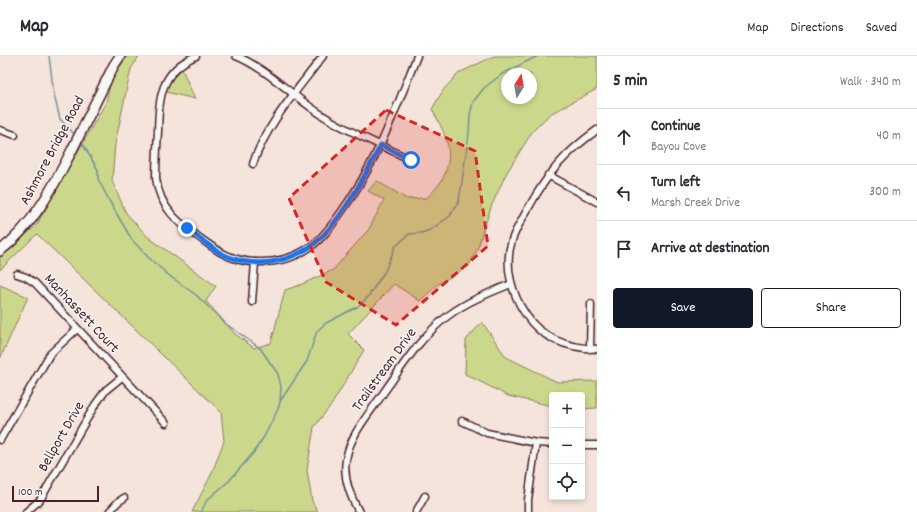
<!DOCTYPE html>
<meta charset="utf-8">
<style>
:root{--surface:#fff;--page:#f7f7f7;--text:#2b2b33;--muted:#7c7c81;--line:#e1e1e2;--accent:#111827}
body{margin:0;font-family:Dekko,sans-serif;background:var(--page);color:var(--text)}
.controls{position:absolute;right:12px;bottom:12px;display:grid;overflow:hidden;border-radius:4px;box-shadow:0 2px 6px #0003}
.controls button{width:36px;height:36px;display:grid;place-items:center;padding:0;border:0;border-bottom:1px solid var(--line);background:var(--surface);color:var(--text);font:20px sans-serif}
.compass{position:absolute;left:501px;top:12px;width:36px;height:36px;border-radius:50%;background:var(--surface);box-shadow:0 2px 6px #0003;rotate:11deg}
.scale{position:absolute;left:12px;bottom:10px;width:87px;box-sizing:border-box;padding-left:4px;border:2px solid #4a1f2b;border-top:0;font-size:11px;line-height:14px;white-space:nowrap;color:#4a1f2b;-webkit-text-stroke:3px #f6f6f2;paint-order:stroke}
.stop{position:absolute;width:12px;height:12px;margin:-9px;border:3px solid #1a73e8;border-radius:50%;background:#fff}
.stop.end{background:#1a73e8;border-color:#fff;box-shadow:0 1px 4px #0008}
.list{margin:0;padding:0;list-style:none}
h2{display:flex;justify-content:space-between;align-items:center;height:52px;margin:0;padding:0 16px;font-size:17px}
h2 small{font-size:13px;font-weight:400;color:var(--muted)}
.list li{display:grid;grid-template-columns:26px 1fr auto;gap:12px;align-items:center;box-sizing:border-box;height:56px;padding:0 16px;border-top:1px solid var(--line)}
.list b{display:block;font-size:15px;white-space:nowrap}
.list p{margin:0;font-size:13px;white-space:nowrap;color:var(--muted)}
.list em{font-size:13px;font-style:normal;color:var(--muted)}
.actions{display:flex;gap:8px;padding:12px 16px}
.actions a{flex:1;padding:9px 0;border:1px solid var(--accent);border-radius:4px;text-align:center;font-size:14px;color:var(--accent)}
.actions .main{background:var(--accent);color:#fff}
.icon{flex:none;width:22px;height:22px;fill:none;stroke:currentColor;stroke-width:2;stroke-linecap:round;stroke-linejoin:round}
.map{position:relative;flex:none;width:597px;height:456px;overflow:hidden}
header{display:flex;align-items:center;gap:24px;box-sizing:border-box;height:56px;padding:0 20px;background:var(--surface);border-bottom:1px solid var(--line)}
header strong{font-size:19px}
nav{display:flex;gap:22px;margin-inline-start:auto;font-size:14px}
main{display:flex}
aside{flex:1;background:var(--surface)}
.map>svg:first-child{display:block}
.green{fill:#cbd88b;stroke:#8a7c5b;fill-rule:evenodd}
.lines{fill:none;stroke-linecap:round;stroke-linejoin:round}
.stream{stroke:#72919b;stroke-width:1.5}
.street-casing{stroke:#4a1f2b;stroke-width:9}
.secondary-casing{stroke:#4a1f2b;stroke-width:12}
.street{stroke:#f6f6f2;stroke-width:6}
.secondary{stroke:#f6f6f2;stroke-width:9}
.route{stroke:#1a73e8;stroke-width:5}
.marked{fill:#d62828;fill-opacity:0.2;stroke:#d62828;stroke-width:3;stroke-dasharray:8 5;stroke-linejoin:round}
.labels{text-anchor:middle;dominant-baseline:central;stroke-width:3;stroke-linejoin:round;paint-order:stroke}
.street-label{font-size:15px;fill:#4a1f2b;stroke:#f6f6f2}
</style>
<header>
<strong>Map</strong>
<nav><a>Map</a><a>Directions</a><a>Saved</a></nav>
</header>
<main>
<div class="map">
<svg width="597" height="456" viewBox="0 0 597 456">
<rect width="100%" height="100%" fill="#f5e4db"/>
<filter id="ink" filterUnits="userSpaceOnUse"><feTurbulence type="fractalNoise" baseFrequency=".025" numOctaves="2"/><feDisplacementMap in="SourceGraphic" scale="8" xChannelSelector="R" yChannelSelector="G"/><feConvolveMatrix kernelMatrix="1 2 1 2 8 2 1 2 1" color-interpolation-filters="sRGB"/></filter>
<g filter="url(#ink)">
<g class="green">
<path d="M128,0H139L131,13L115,88L112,125L126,157L148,181L216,230L206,245L235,278L254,292L271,287L285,234L300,229L333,214L369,173L384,144L368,135L377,125L407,143L427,142C432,136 441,128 444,120C455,94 444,76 432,53L444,33L459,17L494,0H597V33L550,58L532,76L506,118L491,151L478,191L469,210L437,229L420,245L394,228L348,278L364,294L332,348L314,371L307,414L312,445L318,456H192L211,419L224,385L221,356L37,178L0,214V200L36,170L106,46L112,21ZM507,18H531V42H507Z"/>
<path d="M182,13L195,43L166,36L169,26Z"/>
<path d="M0,229L28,241L0,303Z"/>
<path d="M482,266L506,301L557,326L597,325V352L582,353V339H552V350L508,340L465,318L466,284Z"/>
</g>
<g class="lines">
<g class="stream">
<path d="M49,0L54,39L60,63L74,78"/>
<path d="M81,85L98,114V123L111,148L132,184L148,201L167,218L196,239L226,268L260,292L278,318L281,331L280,346L278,353L265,379L254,396L229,425L207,444L201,456"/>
<path d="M281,344L307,305L317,275L326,267L357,251L368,241L385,215L395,191L409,178L421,177L430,174L450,160L459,145L469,78L470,59L473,46L484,32L502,18L538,0"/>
</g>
<defs>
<g id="street">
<path d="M196,0C160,15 159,42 158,76C157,92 156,107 156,122C160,157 185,171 211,190C226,201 243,207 262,206C279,206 296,201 310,191C323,182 333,168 342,155C377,106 395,55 417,0"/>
<path d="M236,0C264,11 293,40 319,57C347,76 380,88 411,104"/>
<path d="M0,74L15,79"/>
<path d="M597,74C565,97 548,117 529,151C523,162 516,172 512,184C504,209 511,237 526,259C542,283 569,292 597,293"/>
<path d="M253,108C265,70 299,32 323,0"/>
<path d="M548,119L597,146"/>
<path d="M17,218L26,221L35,227L166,367"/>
<path d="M252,246L255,206"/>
<path d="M590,293L591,248"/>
<path d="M462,365L487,377L536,387L552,388"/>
<path d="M0,384L50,298L77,273"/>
<path d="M582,389H597"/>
<path d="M26,456L40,444L95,349L106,334L122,321"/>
<path d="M109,456L118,446L124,442"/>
<path d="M359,456C350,440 343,422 346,404C350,378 370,357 384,336C404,308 421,280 449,259C468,245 489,237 511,228"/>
<path d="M416,456L425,440"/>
<path d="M528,456V444L536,387"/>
</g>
<path id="secondary" d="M0,195C34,169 53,131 72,94C86,66 100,37 114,9L120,0"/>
</defs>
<use href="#street" class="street-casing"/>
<use href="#secondary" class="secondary-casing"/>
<use href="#street" class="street"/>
<use href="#secondary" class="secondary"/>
</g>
</g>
<g class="lines" filter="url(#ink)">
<path class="route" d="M187,172C200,182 213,195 229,201C242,206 257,208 271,206C285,204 298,199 310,191C339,170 365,120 381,89L411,104"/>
</g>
<path class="marked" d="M386,54L475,95L488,190L396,269L326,226L289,142Z"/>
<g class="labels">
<g class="street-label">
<text transform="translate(53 95) rotate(-62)">Ashmore Bridge Road</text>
<text transform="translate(81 258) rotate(47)">Manhassett Court</text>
<text transform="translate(385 314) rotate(-54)">Trailstream Drive</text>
<text transform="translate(62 381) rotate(-60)">Bellport Drive</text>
</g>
</g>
</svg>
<div class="controls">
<button>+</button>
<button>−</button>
<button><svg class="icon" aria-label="locate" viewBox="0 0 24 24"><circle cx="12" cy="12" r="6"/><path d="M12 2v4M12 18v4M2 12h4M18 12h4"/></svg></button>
</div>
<svg class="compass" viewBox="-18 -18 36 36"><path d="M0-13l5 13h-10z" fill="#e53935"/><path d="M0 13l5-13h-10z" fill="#7c7c81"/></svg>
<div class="scale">100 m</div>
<div class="stop" style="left:411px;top:104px"></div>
<div class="stop end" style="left:187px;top:172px"></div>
</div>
<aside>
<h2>5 min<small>Walk · 340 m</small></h2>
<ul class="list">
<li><svg class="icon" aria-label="ahead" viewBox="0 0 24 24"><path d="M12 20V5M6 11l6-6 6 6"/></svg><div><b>Continue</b><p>Bayou Cove</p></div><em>40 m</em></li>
<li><svg class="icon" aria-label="left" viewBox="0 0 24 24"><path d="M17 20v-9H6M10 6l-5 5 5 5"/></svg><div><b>Turn left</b><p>Marsh Creek Drive</p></div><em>300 m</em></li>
<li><svg class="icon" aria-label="arrive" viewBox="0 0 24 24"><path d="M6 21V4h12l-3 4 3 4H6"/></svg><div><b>Arrive at destination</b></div></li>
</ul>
<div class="actions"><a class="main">Save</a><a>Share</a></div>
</aside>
</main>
